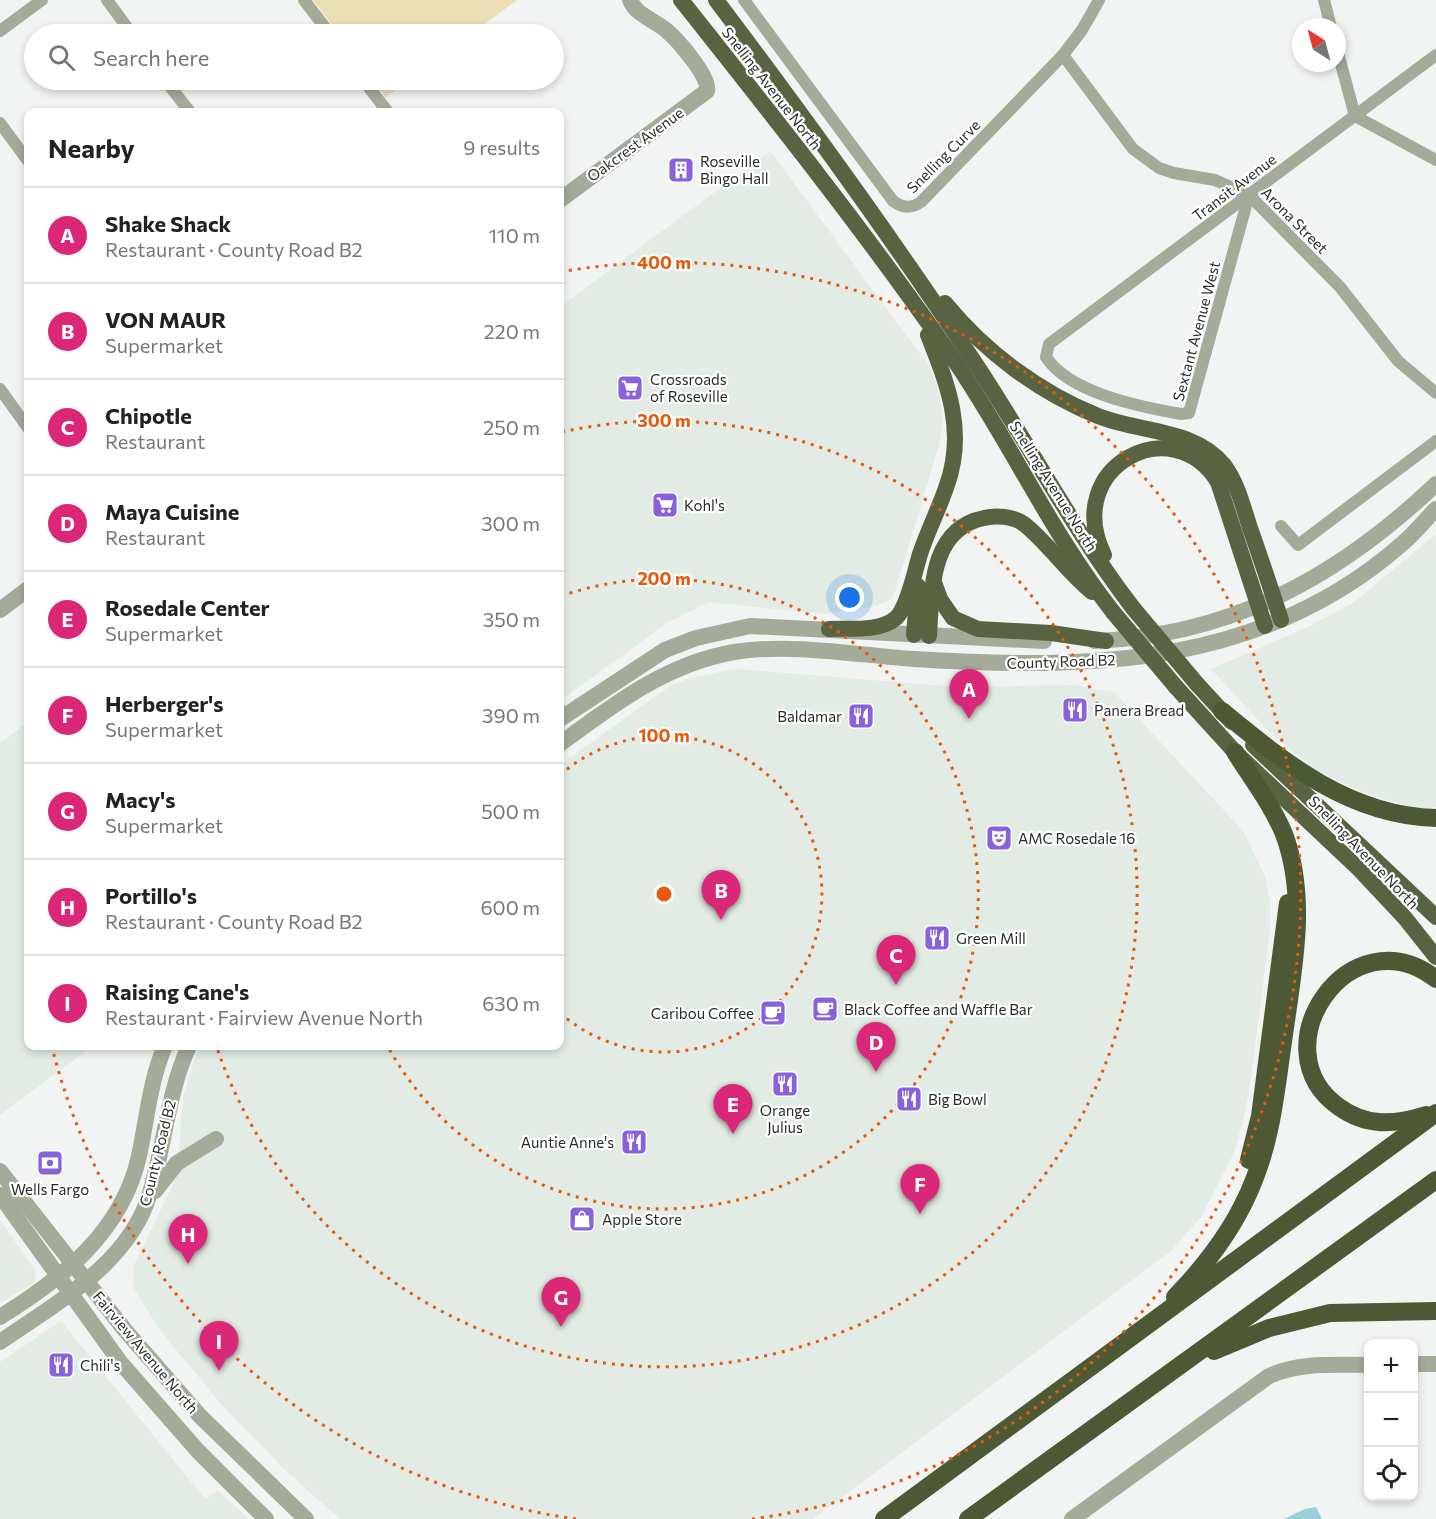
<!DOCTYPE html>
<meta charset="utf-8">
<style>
:root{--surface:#fff;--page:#f6f6f6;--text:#222;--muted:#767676;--line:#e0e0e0;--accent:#db2777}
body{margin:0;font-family:Commissioner,sans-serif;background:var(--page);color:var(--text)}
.controls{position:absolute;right:18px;bottom:18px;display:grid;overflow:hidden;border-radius:12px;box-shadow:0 3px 9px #0003}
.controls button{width:54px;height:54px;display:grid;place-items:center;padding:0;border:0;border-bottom:2px solid var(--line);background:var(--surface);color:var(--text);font:30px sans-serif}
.compass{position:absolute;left:1292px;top:18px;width:54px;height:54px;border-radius:50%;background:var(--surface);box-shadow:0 3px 9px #0003;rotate:324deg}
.you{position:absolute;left:850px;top:598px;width:21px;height:21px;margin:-15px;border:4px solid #fff;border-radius:50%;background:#1a73e8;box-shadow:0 0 0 9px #1a73e833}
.badge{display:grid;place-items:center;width:39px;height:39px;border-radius:50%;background:var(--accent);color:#fff;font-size:20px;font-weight:700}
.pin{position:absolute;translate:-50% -50px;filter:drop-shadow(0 2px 3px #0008)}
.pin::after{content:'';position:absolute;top:32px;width:21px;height:18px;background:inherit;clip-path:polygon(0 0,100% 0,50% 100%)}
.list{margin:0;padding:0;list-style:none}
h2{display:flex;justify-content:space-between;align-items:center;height:78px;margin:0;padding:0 24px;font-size:26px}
h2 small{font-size:20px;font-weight:400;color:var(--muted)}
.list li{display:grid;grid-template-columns:39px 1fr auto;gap:18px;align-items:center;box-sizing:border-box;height:96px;padding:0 24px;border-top:2px solid var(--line)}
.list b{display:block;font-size:22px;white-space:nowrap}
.list p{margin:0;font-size:20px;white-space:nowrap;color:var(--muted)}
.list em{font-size:20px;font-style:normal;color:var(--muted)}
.icon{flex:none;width:33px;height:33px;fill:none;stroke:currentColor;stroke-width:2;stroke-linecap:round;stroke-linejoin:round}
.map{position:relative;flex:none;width:1436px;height:1519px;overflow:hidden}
.search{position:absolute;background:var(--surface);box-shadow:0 3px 9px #0003;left:24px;top:24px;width:540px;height:66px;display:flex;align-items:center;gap:15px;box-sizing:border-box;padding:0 21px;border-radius:33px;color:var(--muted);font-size:22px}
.panel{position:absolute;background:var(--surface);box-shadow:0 3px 9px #0003;left:24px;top:108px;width:540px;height:942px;border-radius:12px}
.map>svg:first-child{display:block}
.built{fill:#e2ece4}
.green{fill:#e9deb4}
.water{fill:#98cfd9}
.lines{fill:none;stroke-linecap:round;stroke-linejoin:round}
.minor{stroke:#a4ab99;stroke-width:12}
.tertiary{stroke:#a4ab99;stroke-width:16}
.trunk{stroke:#586441;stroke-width:16}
.motorway{stroke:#4d5934;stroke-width:18}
.trunk-bridge{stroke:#586441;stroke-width:16}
.ring{fill:none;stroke:#e8590c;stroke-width:3;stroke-dasharray:3 6}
.labels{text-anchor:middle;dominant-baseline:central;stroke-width:4.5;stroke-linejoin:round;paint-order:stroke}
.street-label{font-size:15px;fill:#2a2b2b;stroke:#fff}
.poi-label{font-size:15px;fill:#2a2b2b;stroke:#fff;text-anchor:start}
.centre{fill:#e8590c;stroke:#fff;stroke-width:3}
.ring-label{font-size:18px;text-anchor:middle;font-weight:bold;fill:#e8590c;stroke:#fff;stroke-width:4.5;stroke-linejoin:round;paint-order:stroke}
</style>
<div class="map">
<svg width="1436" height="1519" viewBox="0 0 1436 1519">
<rect width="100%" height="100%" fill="#f1f4f2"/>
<g class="built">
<path d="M770,151L927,363L938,387L943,421L939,445L893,598L874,607L824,614L709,602L667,623L560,701V307Z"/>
<path d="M1436,534V807L1417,809L1359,791L1314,769L1272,735L1211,669L1306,628L1353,603Z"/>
<path d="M736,669L957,687L1075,685L1114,692L1243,831L1265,876L1270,902V930L1251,1078L1244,1117L1234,1153L1201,1217L1170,1252L813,1519H340L286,1471L221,1404L159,1329L134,1288L133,1267L177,1176L183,1097L194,1060L202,1046H560V765L671,685L693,677Z"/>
<path d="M28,722V1046H93L0,1115V743Z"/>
<path d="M0,1220L35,1270V1282L0,1303Z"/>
<path d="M61,1321L205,1499L218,1491L249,1519H0V1362Z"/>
</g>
<g class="green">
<path d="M313,0H517L471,34H339Z"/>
<path d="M373,80H410L386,97Z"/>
</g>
<path class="water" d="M1316,1507L1322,1519H1284L1305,1509Z"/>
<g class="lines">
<g class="minor">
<path d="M107,0L132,34"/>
<path d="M304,0L330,34"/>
<path d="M744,0L893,201C903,208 910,209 921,202L1063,55L1082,30L1099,0"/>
<path d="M1324,0L1331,27"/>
<path d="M0,31L42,0"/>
<path d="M1337,49L1355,116L1436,160"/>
<path d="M1063,55L1133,149L1159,168L1174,173L1215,180L1249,195L1340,287L1398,361L1436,393"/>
<path d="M165,80L190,112"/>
<path d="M363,80L388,112"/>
<path d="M0,123L28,161"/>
<path d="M1249,195L1189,413L1181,414C1141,407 1069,393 1046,357L1049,344L1436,55"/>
<path d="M0,389L28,428"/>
<path d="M1281,526L1298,545L1436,441"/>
</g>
<g class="tertiary">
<path d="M560,200L707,91C711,78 677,39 666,30C654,20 636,15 630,0"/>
<path d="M0,610L28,589"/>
<path d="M1094,641C1231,636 1338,577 1436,484"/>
<path d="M560,719L665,650L696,638L750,626L1044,641"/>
<path d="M560,744C614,704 666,664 734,652C792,643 856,655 914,659C1091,670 1263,667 1403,543C1415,533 1425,520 1436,509"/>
<path d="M0,1171L124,1329L200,1416L306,1519"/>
<path d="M155,1191L177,1163L216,1139"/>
<path d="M0,1195L120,1362L197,1450L266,1519"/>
<path d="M0,1317C63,1278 122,1232 139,1156C147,1119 150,1080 165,1046"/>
<path d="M0,1342C55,1304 128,1264 149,1196C165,1146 167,1094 189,1046"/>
<path d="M1414,1364H1436"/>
<path d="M1072,1519L1269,1376C1301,1362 1334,1365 1368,1365"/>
</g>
<g class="trunk">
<path d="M681,0C773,116 866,233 950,354C1008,437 1050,532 1113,612"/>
<path d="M716,0C805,118 891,237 973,360C1028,442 1073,530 1133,608"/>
<path d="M945,303C985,352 1040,393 1098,416C1140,433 1194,428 1224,465C1238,484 1243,507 1250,528C1261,559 1271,589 1281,620"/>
<path d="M1104,555C1061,467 1173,408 1218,482L1265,626"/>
<path d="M935,585L940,599L953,618L978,629L1051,633L1106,641"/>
<path d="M829,629C850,628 880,632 896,618C908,607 915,570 920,554C928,530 939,509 947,485C966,431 948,385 928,335"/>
<path d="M914,635L918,586"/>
<path d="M929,636C932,592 929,529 984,518C996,515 1013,516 1024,524C1049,544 1067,572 1092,592"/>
<path d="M1197,684L1232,722"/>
<path d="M1176,687L1235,752L1359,869L1405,918L1436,957"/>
<path d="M1253,745L1436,917"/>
</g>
<g class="motorway">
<path d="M1222,711C1285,763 1350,816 1436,818"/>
<path d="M1426,1115C1394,1125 1367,1127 1339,1107C1257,1049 1350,912 1436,979"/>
<path d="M1249,1160L1260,1116L1288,903"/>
<path d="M1175,1297C1208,1263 1237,1224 1254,1180C1272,1136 1276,1089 1283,1042C1292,974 1309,901 1284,834C1272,805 1252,779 1235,752"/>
<path d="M1214,1351L1269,1328L1330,1313L1436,1311"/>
<path d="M884,1519L1436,1113"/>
<path d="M968,1519L1436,1180"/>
</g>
<g class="trunk-bridge">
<path d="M1133,608L1197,684"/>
<path d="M1113,612L1176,687"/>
</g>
</g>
<g class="ring">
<path d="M560 775A158 158 0 1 1 560 1013"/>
<path d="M561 596A315 315 0 1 1 388 1047"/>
<path d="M562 432A473 473 0 1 1 217 1048"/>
<path d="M576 1519A631 631 0 0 1 52 1047M560 272A631 631 0 1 1 752 1519"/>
</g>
<defs>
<symbol id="building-square" viewBox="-11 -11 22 22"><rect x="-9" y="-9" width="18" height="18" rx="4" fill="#8861dc" stroke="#fff"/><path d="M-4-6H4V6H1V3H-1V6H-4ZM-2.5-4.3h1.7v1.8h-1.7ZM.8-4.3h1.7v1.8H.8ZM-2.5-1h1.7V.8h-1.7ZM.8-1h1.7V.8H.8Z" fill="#fff"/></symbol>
<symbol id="supermarket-square" viewBox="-11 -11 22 22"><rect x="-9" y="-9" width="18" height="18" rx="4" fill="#8861dc" stroke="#fff"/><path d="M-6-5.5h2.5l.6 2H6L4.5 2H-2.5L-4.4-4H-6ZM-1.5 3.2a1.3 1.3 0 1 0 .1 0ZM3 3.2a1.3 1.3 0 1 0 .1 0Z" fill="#fff"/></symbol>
<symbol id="restaurant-square" viewBox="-11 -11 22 22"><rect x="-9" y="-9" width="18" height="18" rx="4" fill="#8861dc" stroke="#fff"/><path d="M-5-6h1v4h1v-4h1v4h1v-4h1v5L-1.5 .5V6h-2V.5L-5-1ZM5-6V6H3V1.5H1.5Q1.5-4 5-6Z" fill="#fff"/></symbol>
<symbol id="theatre-square" viewBox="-11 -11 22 22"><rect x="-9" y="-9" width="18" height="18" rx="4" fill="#8861dc" stroke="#fff"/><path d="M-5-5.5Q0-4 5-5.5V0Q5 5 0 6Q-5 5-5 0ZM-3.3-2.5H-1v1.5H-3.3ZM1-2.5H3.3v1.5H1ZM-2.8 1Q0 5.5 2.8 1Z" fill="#fff"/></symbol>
<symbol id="cafe-square" viewBox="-11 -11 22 22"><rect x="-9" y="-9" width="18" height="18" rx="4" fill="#8861dc" stroke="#fff"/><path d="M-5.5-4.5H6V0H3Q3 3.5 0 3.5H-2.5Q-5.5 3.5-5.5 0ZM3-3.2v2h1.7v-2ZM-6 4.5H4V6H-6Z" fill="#fff"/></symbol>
<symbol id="bank-square" viewBox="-11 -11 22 22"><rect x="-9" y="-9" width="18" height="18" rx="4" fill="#8861dc" stroke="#fff"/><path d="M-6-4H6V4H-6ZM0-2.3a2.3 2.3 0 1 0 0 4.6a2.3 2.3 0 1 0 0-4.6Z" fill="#fff"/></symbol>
<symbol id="shop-square" viewBox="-11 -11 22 22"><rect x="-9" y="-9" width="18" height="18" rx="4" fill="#8861dc" stroke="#fff"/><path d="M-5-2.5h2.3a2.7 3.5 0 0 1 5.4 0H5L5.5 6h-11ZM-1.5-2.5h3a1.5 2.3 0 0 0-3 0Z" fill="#fff"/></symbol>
</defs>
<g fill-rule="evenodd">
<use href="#building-square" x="666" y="155" width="30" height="30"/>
<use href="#supermarket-square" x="615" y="373" width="30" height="30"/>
<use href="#supermarket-square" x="650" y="490" width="30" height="30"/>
<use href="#restaurant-square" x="1060" y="695" width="30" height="30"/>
<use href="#restaurant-square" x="846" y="701" width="30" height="30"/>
<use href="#theatre-square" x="984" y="823" width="30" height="30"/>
<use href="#restaurant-square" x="922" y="923" width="30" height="30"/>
<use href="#cafe-square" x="810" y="994" width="30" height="30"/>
<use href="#cafe-square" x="758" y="998" width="30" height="30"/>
<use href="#restaurant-square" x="770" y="1069" width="30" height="30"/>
<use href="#restaurant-square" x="894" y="1084" width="30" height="30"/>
<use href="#restaurant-square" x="619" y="1127" width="30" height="30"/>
<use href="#bank-square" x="35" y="1148" width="30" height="30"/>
<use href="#shop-square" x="567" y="1204" width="30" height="30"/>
<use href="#restaurant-square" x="46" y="1350" width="30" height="30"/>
</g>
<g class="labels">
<g class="street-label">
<text transform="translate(772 88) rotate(52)">Snelling Avenue North</text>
<text transform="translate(635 144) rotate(-36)">Oakcrest Avenue</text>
<text transform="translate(943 156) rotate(-45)">Snelling Curve</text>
<text transform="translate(1234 187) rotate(-37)">Transit Avenue</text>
<text transform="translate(1295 220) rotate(45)">Arona Street</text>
<text transform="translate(1196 331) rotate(-75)">Sextant Avenue West</text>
<text transform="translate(1054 486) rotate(58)">Snelling Avenue North</text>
<text transform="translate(1061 661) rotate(-2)">County Road B2</text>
<text transform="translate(1364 852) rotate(46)">Snelling Avenue North</text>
<text transform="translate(157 1153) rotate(-76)">County Road B2</text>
<text transform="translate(146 1352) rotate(50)">Fairview Avenue North</text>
</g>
<g class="poi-label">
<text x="700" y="161">Roseville<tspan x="700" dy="17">Bingo Hall</tspan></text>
<text x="650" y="379">Crossroads<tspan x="650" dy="17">of Roseville</tspan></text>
<text x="684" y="505">Kohl's</text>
<text x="1094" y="710">Panera Bread</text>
<text x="842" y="716" text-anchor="end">Baldamar</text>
<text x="1018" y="838">AMC Rosedale 16</text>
<text x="956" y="938">Green Mill</text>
<text x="844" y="1009">Black Coffee and Waffle Bar</text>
<text x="754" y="1013" text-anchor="end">Caribou Coffee</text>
<text x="928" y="1099">Big Bowl</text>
<text x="785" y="1110" text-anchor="middle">Orange<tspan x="785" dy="17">Julius</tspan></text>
<text x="614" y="1142" text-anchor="end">Auntie Anne's</text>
<text x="50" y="1189" text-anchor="middle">Wells Fargo</text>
<text x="602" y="1219">Apple Store</text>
<text x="80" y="1365">Chili's</text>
</g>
</g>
<circle cx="664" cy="894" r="9" class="centre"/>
<g class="ring-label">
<text x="664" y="269">400 m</text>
<text x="664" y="427">300 m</text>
<text x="664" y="585">200 m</text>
<text x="664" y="742">100 m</text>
</g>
</svg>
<div class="controls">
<button>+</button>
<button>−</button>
<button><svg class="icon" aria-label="locate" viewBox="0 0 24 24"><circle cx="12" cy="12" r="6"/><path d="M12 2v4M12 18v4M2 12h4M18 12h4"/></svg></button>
</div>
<svg class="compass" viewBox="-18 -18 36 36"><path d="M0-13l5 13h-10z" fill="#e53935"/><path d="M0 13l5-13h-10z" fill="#767676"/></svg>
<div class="you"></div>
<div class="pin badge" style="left:969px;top:719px">A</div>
<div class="pin badge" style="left:721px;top:920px">B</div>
<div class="pin badge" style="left:896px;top:985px">C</div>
<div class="pin badge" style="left:876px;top:1072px">D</div>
<div class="pin badge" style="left:733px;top:1134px">E</div>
<div class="pin badge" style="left:920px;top:1214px">F</div>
<div class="pin badge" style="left:561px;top:1327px">G</div>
<div class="pin badge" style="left:188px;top:1264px">H</div>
<div class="pin badge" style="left:219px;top:1371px">I</div>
<div class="search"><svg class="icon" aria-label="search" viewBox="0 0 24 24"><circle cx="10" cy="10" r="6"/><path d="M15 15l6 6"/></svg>Search here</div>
<section class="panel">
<h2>Nearby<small>9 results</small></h2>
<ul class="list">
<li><span class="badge">A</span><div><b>Shake Shack</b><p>Restaurant · County Road B2</p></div><em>110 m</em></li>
<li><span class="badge">B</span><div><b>VON MAUR</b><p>Supermarket</p></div><em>220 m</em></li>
<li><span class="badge">C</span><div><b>Chipotle</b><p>Restaurant</p></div><em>250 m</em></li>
<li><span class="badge">D</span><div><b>Maya Cuisine</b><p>Restaurant</p></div><em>300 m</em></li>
<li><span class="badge">E</span><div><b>Rosedale Center</b><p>Supermarket</p></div><em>350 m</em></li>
<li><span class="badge">F</span><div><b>Herberger's</b><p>Supermarket</p></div><em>390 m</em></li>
<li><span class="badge">G</span><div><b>Macy's</b><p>Supermarket</p></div><em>500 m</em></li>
<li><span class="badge">H</span><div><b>Portillo's</b><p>Restaurant · County Road B2</p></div><em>600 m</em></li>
<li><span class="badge">I</span><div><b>Raising Cane's</b><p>Restaurant · Fairview Avenue North</p></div><em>630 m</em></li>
</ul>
</section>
</div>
